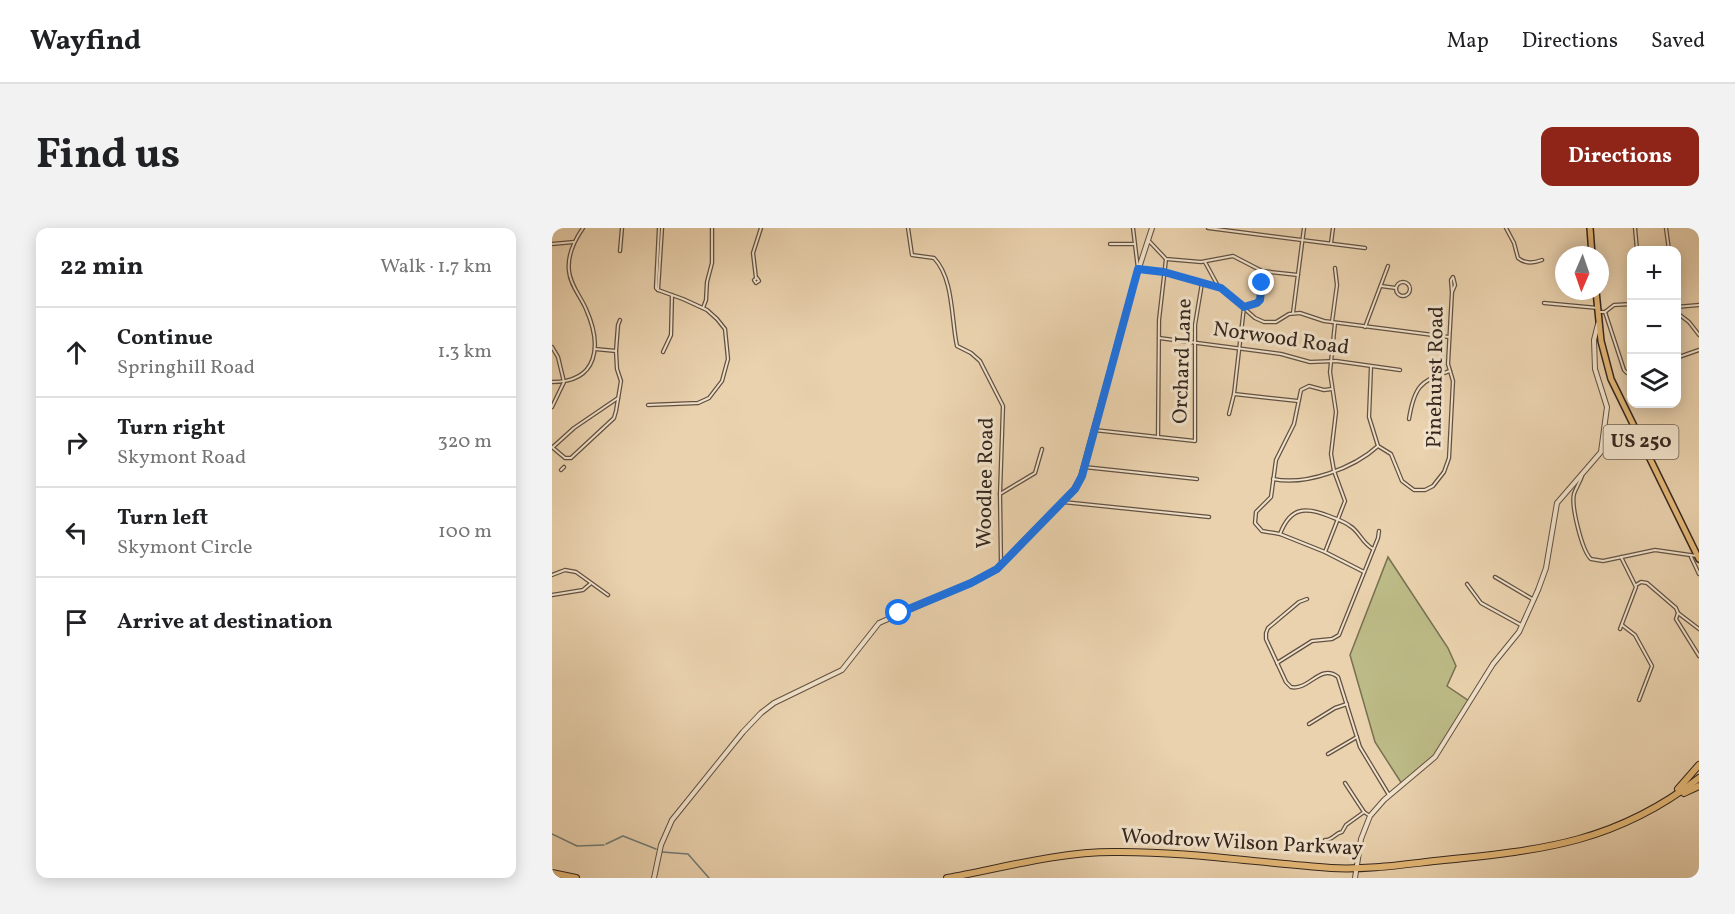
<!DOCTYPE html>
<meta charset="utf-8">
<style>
:root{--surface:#fff;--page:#f2f2f2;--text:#202124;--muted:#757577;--line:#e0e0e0;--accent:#8f2418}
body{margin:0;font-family:Vollkorn,serif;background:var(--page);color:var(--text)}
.controls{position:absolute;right:18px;top:18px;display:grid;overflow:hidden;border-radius:12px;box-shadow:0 3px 15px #0003}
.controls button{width:54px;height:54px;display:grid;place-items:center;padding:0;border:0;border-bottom:2px solid var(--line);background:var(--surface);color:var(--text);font:30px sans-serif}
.compass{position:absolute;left:1003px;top:18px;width:54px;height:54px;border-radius:50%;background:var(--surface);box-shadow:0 3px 15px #0003;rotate:182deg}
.stop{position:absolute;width:18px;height:18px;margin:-14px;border:4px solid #1a73e8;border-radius:50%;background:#fff}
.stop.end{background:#1a73e8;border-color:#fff;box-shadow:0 2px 6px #0008}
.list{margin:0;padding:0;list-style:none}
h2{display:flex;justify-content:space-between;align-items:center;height:78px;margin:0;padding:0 24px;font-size:26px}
h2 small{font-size:20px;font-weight:400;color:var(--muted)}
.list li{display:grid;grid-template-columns:39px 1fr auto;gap:18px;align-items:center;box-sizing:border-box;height:90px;padding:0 24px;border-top:2px solid var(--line)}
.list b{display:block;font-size:22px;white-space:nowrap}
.list p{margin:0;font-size:20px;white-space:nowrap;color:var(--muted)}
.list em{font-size:20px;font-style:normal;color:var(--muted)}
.icon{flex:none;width:33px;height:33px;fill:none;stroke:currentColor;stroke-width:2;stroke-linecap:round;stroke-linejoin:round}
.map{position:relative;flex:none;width:1147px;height:650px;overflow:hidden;border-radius:12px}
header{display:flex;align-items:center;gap:36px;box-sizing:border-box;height:84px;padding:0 30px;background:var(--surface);border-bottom:2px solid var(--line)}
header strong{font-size:28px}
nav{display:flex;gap:33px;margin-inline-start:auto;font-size:21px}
.intro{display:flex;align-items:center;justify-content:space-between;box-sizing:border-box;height:144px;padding:0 36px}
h1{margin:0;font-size:42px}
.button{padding:15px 27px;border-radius:12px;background:var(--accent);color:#fff;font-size:21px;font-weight:700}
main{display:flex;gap:36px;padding:0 36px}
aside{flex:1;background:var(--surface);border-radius:12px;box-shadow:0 3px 15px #0003}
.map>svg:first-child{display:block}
.green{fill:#bcba86;stroke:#787052;stroke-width:1.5}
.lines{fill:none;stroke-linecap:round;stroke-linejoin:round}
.stream{stroke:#717c77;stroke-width:1.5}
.minor-casing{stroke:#625143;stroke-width:4.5}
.tertiary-casing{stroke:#625143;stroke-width:6}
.primary-casing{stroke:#34261f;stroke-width:8}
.trunk-casing{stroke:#34261f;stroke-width:8}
.minor{stroke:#f1e2ca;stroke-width:2}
.tertiary{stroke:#f1e2ca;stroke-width:4}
.primary{stroke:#e5b977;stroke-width:5}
.trunk{stroke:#e5b977;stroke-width:6}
.route{stroke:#1a73e8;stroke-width:8}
.labels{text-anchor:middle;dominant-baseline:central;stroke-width:6;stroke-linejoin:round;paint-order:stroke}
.shield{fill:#f1e2ca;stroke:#6d5e52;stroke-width:1.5}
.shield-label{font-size:20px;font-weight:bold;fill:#34261f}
.street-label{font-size:21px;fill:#34261f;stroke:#f1e2ca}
</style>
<header>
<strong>Wayfind</strong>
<nav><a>Map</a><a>Directions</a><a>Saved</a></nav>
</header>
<div class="intro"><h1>Find us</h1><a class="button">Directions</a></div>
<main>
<aside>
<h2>22 min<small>Walk · 1.7 km</small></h2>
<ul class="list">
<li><svg class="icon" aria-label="ahead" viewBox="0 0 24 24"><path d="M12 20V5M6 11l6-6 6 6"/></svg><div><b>Continue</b><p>Springhill Road</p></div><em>1.3 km</em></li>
<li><svg class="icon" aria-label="right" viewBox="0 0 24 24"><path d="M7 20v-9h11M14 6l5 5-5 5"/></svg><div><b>Turn right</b><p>Skymont Road</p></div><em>320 m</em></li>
<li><svg class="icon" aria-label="left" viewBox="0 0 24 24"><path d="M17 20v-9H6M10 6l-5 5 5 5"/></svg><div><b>Turn left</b><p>Skymont Circle</p></div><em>100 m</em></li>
<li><svg class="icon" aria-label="arrive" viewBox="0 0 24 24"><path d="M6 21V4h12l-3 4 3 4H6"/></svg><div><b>Arrive at destination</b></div></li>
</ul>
</aside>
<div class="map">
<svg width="1147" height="650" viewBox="0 0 1147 650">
<rect width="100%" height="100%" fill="#ead2ae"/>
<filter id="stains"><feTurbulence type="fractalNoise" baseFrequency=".00333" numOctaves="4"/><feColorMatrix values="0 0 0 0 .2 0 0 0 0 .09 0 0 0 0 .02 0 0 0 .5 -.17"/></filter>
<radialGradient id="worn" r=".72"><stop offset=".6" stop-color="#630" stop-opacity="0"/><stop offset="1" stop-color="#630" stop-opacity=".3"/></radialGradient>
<path class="green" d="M836,329L896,420L904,438L895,458L917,473L884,526L850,556L823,514L798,427Z"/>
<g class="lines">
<g class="stream">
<path d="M0,606L25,618L52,617"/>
<path d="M54,616L71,608L104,621"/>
<path d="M110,624L136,626L157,650"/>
</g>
<defs>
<g id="minor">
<path d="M356,0L360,27L382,30C402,51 399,91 405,118L419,125L428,133L451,178L448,266L449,336"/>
<path d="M581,0L586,41L612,44L669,60L703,90L712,94H724L737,86L748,85L772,93L897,109"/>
<path d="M656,0L813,20"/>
<path d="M954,0L962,15L966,30C973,36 982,35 990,32"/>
<path d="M1083,0L1085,22"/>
<path d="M1114,0L1117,22"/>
<path d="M597,13L614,31L649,34L681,28L710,43L746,47"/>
<path d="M779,15L781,0"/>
<path d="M0,16L22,14"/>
<path d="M558,16H582"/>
<path d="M68,23L70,0"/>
<path d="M653,34L666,58"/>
<path d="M204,50L201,25L209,0"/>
<path d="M205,50L207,53L204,55L202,52Z"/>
<circle cx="851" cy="61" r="7"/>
<path d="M829,58L844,60"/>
<path d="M106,62L104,60L107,0"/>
<path d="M106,62L110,0"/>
<path d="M992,75L1046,80"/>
<path d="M1124,79L1147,77"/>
<path d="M151,80L154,72L155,54L160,35V0"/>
<path d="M1046,84H1053L1062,77L1080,76"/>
<path d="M1053,84L1072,142L1075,145H1080"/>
<path d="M1124,84L1137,94L1147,107"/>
<path d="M741,85L752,0"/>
<path d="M780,94L785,57L783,40"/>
<path d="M813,99L836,38"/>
<path d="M607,110L729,126L758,134L784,133L848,142"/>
<path d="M0,119L6,129L12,154L0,179"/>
<path d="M43,121L64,123L66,97L68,92"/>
<path d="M111,124L119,107L120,67"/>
<path d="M1124,130L1147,122"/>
<path d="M819,139L817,189L826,218"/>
<path d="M0,154C47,154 50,117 34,81C29,69 18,57 17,43C15,27 22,13 31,0"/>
<path d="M780,161L772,162L757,158L749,162L742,196L724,232L719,269L704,284L703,295L710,303L728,306L773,324L812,344"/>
<path d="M682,166L746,173"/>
<path d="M96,177L146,175L157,170L170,153L176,131L173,101L165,91L155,82L131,71L106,62"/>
<path d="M677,186L682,166L692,79L705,75L709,72L710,64L706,42"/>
<path d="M857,191C862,160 868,152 898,143"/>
<path d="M542,202L643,213V97L650,55"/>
<path d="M606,209L607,92L614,31"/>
<path d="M826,218L839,226L850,253L862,262H873L881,258L892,244L897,230L901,153L896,136L900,64L899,52L901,49L903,57L900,64"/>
<path d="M0,219L13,230H19L62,190L64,183L69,153L65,141L64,123"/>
<path d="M1,219L22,200L66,170"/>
<path d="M532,239L645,251"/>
<path d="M9,242L12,239"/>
<path d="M1030,248C1028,254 1024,260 1022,266C1019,278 1030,323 1039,331L1051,333L1103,322L1145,328"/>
<path d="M721,251C754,258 802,240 826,218"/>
<path d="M448,266L483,245L490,221"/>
<path d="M511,274L657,289"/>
<path d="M728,306C738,280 752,278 777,288C784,291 792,293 798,298C808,304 809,314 821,321"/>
<path d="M773,324L793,273L782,243L779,226L784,184L778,144L783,95"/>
<path d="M1139,329L1147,346"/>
<path d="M0,347L13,342L24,344L56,367"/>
<path d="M943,349L982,372"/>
<path d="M915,356L929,375L969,397"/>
<path d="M1084,357L1089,354L1095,355L1124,380L1126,385L1147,401"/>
<path d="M0,367L31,362L38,356"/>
<path d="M755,371L747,374L716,400L714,405V411L734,454L739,459C757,463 768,435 786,449L808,519L837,567"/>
<path d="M1126,385L1124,391L1147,428"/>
<path d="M1070,397L1083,407L1100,438L1087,472"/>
<path d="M1068,401L1084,359L1069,329"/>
<path d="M725,435L760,413L780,411L787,407L826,310L827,303"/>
<path d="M757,496L783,480L795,476"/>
<path d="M776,526L805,509"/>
<path d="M793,555L812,584L818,588"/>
<path d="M773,612C781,612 783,605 790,604L794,597L812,584"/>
</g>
<g id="tertiary">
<path d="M102,650L109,617L120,592L191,504L209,485L222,475L290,442L327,395L419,355L444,341L522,263L529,248L582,55L600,0"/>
<path d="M803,650L809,611L818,588L832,572L883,529L941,436L967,404L986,362L994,340L1005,275L1049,224L1055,179L1043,141L1042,112L1046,96"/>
</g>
<g id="primary">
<path d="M1038,0L1040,27"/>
<path d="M1044,63L1049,113L1059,151L1147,331"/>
</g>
<g id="trunk">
<path d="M1126,561L1147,537"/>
<path d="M1132,565L1147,558"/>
<path d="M0,645L24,650"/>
<path d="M395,650C450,640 506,624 561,624C634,623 707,635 779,640C817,642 854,636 892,632C992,622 1065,614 1147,550"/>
</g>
</defs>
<use href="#minor" class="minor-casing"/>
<use href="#tertiary" class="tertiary-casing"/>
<use href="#primary" class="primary-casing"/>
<use href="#trunk" class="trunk-casing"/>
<use href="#minor" class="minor"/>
<use href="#tertiary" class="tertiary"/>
<use href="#primary" class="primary"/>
<use href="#trunk" class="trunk"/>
</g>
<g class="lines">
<path class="route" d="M347,385L419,355L445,341L523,261L530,248L586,41L612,44L669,60L692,79L705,75L708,72L710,55"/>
</g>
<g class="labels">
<rect class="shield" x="1051.5" y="197" width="75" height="34" rx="4.5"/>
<g class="shield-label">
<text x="1089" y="214">US 250</text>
</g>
<g class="street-label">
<text transform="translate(729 111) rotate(8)">Norwood Road</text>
<text transform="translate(631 133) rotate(-88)">Orchard Lane</text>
<text transform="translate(884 149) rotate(-89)">Pinehurst Road</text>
<text transform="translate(434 255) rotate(-89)">Woodlee Road</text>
<text transform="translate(690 615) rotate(3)">Woodrow Wilson Parkway</text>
</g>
</g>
<rect width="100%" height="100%" filter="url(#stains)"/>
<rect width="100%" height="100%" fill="url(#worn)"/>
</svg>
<div class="controls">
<button>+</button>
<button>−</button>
<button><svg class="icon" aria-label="layers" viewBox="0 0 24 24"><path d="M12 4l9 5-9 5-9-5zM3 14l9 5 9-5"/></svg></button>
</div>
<svg class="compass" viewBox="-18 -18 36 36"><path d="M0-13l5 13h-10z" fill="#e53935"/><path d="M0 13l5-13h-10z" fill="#757577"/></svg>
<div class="stop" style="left:347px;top:385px"></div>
<div class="stop end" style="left:710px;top:55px"></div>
</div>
</main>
